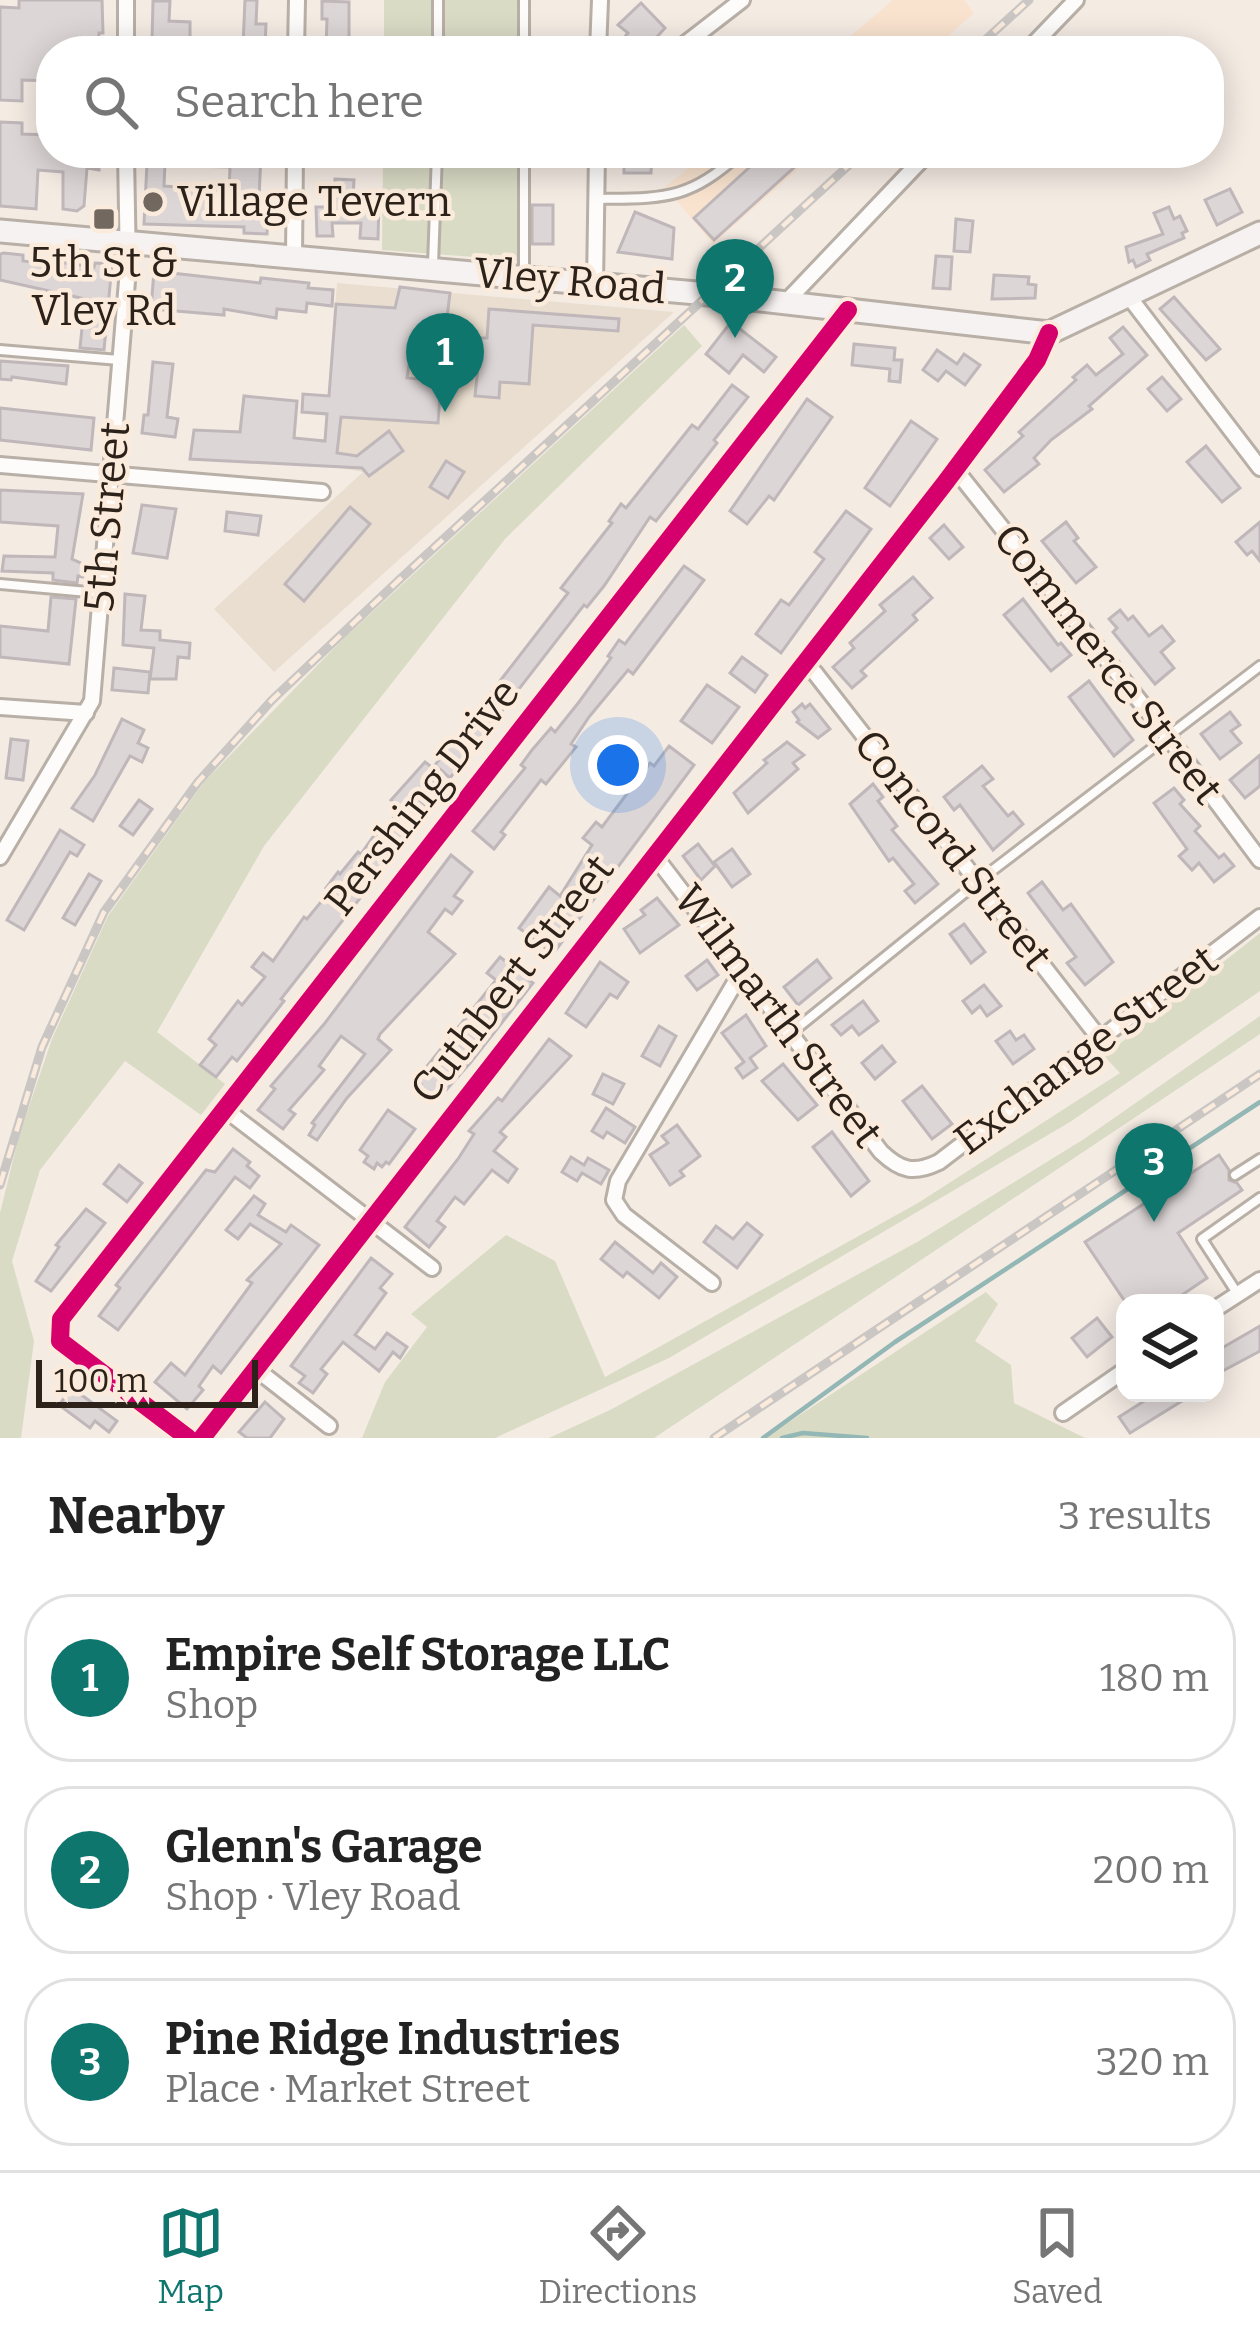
<!DOCTYPE html>
<meta charset="utf-8">
<style>
:root{--surface:#fff;--page:#f2f2f2;--text:#222;--muted:#767676;--line:#e0e0e0;--accent:#0f766e}
body{margin:0;font-family:Bitter,serif;background:var(--page);color:var(--text)}
.controls{position:absolute;right:36px;bottom:36px;display:grid;overflow:hidden;border-radius:24px;box-shadow:0 6px 30px #0003}
.controls button{width:108px;height:108px;display:grid;place-items:center;padding:0;border:0;border-bottom:3px solid var(--line);background:var(--surface);color:var(--text);font:60px sans-serif}
.scale{position:absolute;left:36px;bottom:30px;width:222px;box-sizing:border-box;padding-left:12px;border:6px solid #2c2219;border-top:0;font-size:33px;line-height:42px;white-space:nowrap;color:#2c2219;-webkit-text-stroke:9px #fbebdc;paint-order:stroke}
.you{position:absolute;left:618px;top:765px;width:42px;height:42px;margin:-30px;border:9px solid #fff;border-radius:50%;background:#1a73e8;box-shadow:0 0 0 18px #1a73e833}
.badge{display:grid;place-items:center;width:78px;height:78px;border-radius:50%;background:var(--accent);color:#fff;font-size:39px;font-weight:700}
.pin{position:absolute;translate:-50% -99px;filter:drop-shadow(0 3px 6px #0008)}
.pin::after{content:'';position:absolute;top:63px;width:42px;height:36px;background:inherit;clip-path:polygon(0 0,100% 0,50% 100%)}
.list{margin:0;padding:0;list-style:none}
h2{display:flex;justify-content:space-between;align-items:center;height:156px;margin:0;padding:0 48px;font-size:51px}
h2 small{font-size:39px;font-weight:400;color:var(--muted)}
.list li{display:grid;grid-template-columns:78px 1fr auto;gap:36px;align-items:center;box-sizing:border-box;height:168px;margin:0 24px 24px;padding:0 24px;border:3px solid var(--line);border-radius:48px}
.list b{display:block;font-size:45px;white-space:nowrap}
.list p{margin:0;font-size:39px;white-space:nowrap;color:var(--muted)}
.list em{font-size:39px;font-style:normal;color:var(--muted)}
.icon{flex:none;width:66px;height:66px;fill:none;stroke:currentColor;stroke-width:2;stroke-linecap:round;stroke-linejoin:round}
.map{position:relative;flex:none;width:1260px;height:1438px;overflow:hidden}
.search{position:absolute;background:var(--surface);box-shadow:0 6px 30px #0003;left:36px;right:36px;top:36px;height:132px;display:flex;align-items:center;gap:30px;box-sizing:border-box;padding:0 42px;border-radius:48px;color:var(--muted);font-size:45px}
.sheet{height:732px;background:var(--surface)}
nav{display:flex;justify-content:space-around;align-items:center;box-sizing:border-box;height:168px;border-top:3px solid var(--line);background:var(--surface);font-size:33px;color:var(--muted)}
nav a{display:grid;justify-items:center;gap:6px}
nav .on{color:var(--accent)}
.map>svg:first-child{display:block}
.commercial{fill:#e9decf}
.built{fill:#f9e3cf}
.green{fill:#d9dbc5}
.lines{fill:none;stroke-linecap:round;stroke-linejoin:round}
.stream{stroke:#93b7b5;stroke-width:4.5}
.building{fill:#ddd6d6;stroke:#bfb7b9;stroke-width:3}
.lane-casing{stroke:#b8afa7;stroke-width:14}
.street-casing{stroke:#b8afa7;stroke-width:20}
.secondary-casing{stroke:#b8afa7;stroke-width:27}
.lane{stroke:#fdfcfb;stroke-width:8}
.street{stroke:#fdfcfb;stroke-width:14}
.secondary{stroke:#f6f2f1;stroke-width:21}
.rail-casing{stroke:#c9c6c4;stroke-width:9}
.rail{stroke:#fbebdc;stroke-width:4.5;stroke-dasharray:14;stroke-linecap:butt}
.cycleway-casing{stroke:#fbebdc;stroke-width:26}
.cycleway{stroke:#d6006c;stroke-width:18}
.poi-dot{fill:#726860;stroke:#fbebdc;stroke-width:4.5}
.labels{text-anchor:middle;dominant-baseline:central;stroke-width:9;stroke-linejoin:round;paint-order:stroke}
.poi-label{font-size:42px;fill:#2c2219;stroke:#fbebdc;text-anchor:start}
.street-label{font-size:42px;fill:#2c2219;stroke:#fbebdc}
</style>
<div class="map">
<svg width="1260" height="1438" viewBox="0 0 1260 1438">
<rect width="100%" height="100%" fill="#f4ebe3"/>
<path class="commercial" d="M337,283L674,312L274,672L214,609L363,472L323,465Z"/>
<g class="built">
<path d="M893,0H964L974,13L931,51H833Z"/>
<path d="M707,153H816L713,244L665,187Z"/>
</g>
<g class="green">
<path d="M384,0H530L529,51H384Z"/>
<path d="M383,153H528L526,261L382,250Z"/>
<path d="M684,325L702,346L505,539L264,846L157,1032L225,1084L201,1115L125,1061L40,1170L12,1261L34,1341L21,1438H0V1213L19,1136L52,1039L108,916L204,782L343,639Z"/>
<path d="M1260,933V991L1070,1122L669,1358L495,1438H362L385,1382L427,1327L411,1314L506,1235L555,1261L605,1377L918,1203L1120,1073L1104,1056Z"/>
<path d="M1260,1016V1034L654,1438H549L610,1410L919,1241L1084,1139Z"/>
<path d="M986,1292L998,1304L975,1341L1011,1365L1014,1403L1085,1438H765Z"/>
</g>
<g class="lines">
<g class="stream">
<path d="M763,1438L895,1342L1260,1102"/>
<path d="M782,1438L803,1433L867,1438"/>
</g>
</g>
<g class="building">
<path d="M19,0H102L103,33H99L98,51H51V81L22,80V101L0,100V7L19,8Z"/>
<path d="M245,0H257L256,24H266L265,47L243,46Z"/>
<path d="M153,1H170L169,21L190,22V42L152,41Z"/>
<path d="M322,1L349,2V49L326,48L327,19H322Z"/>
<path d="M641,3L665,28L644,51H626L618,45L628,33L618,25Z"/>
<path d="M0,122L22,123V134L51,135V153L99,156V170L87,168L84,206L77,211L63,209V172L38,170L36,209L0,206Z"/>
<path d="M195,153H261L259,199L269,200L267,234L244,233V227L144,224L147,163L165,164L164,186L229,191L230,167L195,166Z"/>
<path d="M765,153H810L714,240L694,218Z"/>
<path d="M624,155H652L651,173H624Z"/>
<path d="M335,179L354,180L353,199L379,200L378,239L360,238L361,223H332L333,236H317L316,207H334Z"/>
<path d="M1230,189L1242,212L1217,225L1205,200Z"/>
<rect x="532" y="205" width="21" height="39"/>
<path d="M1169,207L1174,219L1180,216L1187,231L1182,233L1184,238L1147,254L1150,260L1136,267L1133,260L1129,262L1126,247L1163,234L1154,213Z"/>
<path d="M635,212L674,228L672,259L618,252Z"/>
<path d="M956,219L973,221L970,252L954,251Z"/>
<path d="M4,253L23,255V261L57,265V262L94,267L95,263L112,264L104,350L80,348L85,299L0,280V254Z"/>
<path d="M936,256L952,257L950,289L933,288Z"/>
<path d="M154,271L260,283L261,278L309,283L308,288L333,290L332,306L307,303L306,312L277,309L276,318L224,309V315L151,309Z"/>
<path d="M994,275L1029,277L1028,284L1036,285L1035,298L992,299Z"/>
<path d="M400,287L450,293L447,318L461,319L458,349L417,344L416,351H411L407,378L452,382L451,397L440,396L438,423L341,417L337,453L357,456L389,431L403,451L369,476L362,468L190,459L194,430L240,432L244,396L297,401L294,438L325,441L327,414L302,412L303,394L329,396L336,304L395,308Z"/>
<path d="M1174,297L1220,349L1206,360L1160,309Z"/>
<path d="M489,309L619,319L618,331L533,325L529,384L500,382L499,398L475,396L481,338H487Z"/>
<path d="M731,322L776,357L764,372L743,355L729,373L706,354Z"/>
<path d="M1123,327L1147,355L1089,406L1092,409L1051,440L1034,458L1039,464L1004,492L985,470L1023,436L1019,432L1076,380L1073,377L1087,365L1096,375L1123,354L1110,338Z"/>
<path d="M854,344L895,348L894,360H902L900,382L889,381L890,369L852,365Z"/>
<path d="M937,350L957,364L964,354L980,365L965,385L946,371L938,381L923,370Z"/>
<path d="M0,361L68,366L66,384L12,377L11,380L0,379Z"/>
<path d="M153,362L173,364L167,417L178,419L175,437L142,433L144,415H148Z"/>
<path d="M1162,377L1181,399L1167,411L1148,389Z"/>
<path d="M732,385L748,397L714,440L717,443L656,521L650,517L604,586L587,607L584,605L450,778L435,765L568,593L561,588L612,523L609,521L621,504L626,508L692,425L698,429Z"/>
<path d="M807,399L832,417L774,500L769,496L747,524L730,511Z"/>
<path d="M0,408L94,418L91,450L0,440Z"/>
<path d="M911,421L937,439L890,506L865,488Z"/>
<path d="M1206,446L1240,488L1222,502L1187,462Z"/>
<path d="M446,461L464,472L448,498L430,487Z"/>
<path d="M0,490L83,494L72,559L85,565L83,577L78,576L77,583L53,580V573L2,571L4,556L55,557L58,526L0,522Z"/>
<path d="M142,505L176,509L167,558L133,553Z"/>
<path d="M350,507L370,524L304,601L285,584Z"/>
<path d="M846,511L871,529L781,653L756,634L781,600L789,605L824,559L815,552Z"/>
<path d="M227,512L261,516L258,535L225,531Z"/>
<path d="M1066,522L1078,538L1074,541L1096,567L1076,583L1042,541Z"/>
<path d="M1260,522V561L1252,551L1247,555L1236,542Z"/>
<path d="M944,525L963,547L949,559L930,538Z"/>
<path d="M684,566L704,580L633,674L628,670L589,717L571,744L576,747L546,784L541,780L501,832L505,835L494,849L473,831L525,768L521,765L532,750L551,728L555,732L579,702L611,658L608,656L619,640L625,644Z"/>
<path d="M913,577L932,598L913,615L917,620L861,671L866,676L852,688L833,667L854,648L850,643L885,611L880,605Z"/>
<path d="M125,594L145,596L141,630L160,631V640L190,643L189,658L178,657L176,679H150L154,648L123,645Z"/>
<path d="M51,597L76,599L69,664L0,657V626L48,631Z"/>
<path d="M1023,599L1058,645L1061,643L1071,655L1051,671L1004,615Z"/>
<path d="M1120,610L1128,620L1133,616L1149,636L1162,626L1174,641L1161,652L1174,668L1155,684L1113,632L1117,628L1109,619Z"/>
<path d="M742,657L767,675L755,692L730,673Z"/>
<path d="M114,668L150,672L148,693L112,690Z"/>
<path d="M1089,681L1133,740L1114,756L1069,697Z"/>
<path d="M707,685L739,707L712,743L681,721Z"/>
<path d="M802,704L805,708L810,704L830,729L818,738L797,722L799,720L793,712Z"/>
<path d="M1230,712L1240,725L1231,731L1241,743L1220,759L1201,734Z"/>
<path d="M122,719L144,730L138,743L148,748L142,762L130,756L93,821L72,808L95,775Z"/>
<path d="M11,739L28,741L23,780L6,778Z"/>
<path d="M787,742L804,755L793,763L798,769L748,813L734,793L767,763L764,760Z"/>
<path d="M669,746L694,765L553,954L519,928L549,887L560,896L592,845L583,838L596,822L602,827L650,763L654,766Z"/>
<path d="M1260,755V786L1245,798L1230,780Z"/>
<path d="M425,762L441,774L421,801L430,809L281,999L284,1001L237,1061L232,1057L216,1077L200,1065L216,1045L209,1039L238,1001L242,1005L265,977L252,967L263,953L273,961L304,917L307,919L330,891L326,888L338,872L340,874L358,852L361,854L375,834L380,837L401,808L391,800Z"/>
<path d="M982,766L993,779L983,786L1008,816L1013,812L1023,824L993,850L960,805L954,810L944,797Z"/>
<path d="M873,784L883,797L878,801L897,826L892,830L938,884L915,903L905,891L914,884L893,858L889,861L850,804Z"/>
<path d="M1174,788L1184,800L1180,804L1200,826L1195,831L1219,858L1224,854L1234,866L1214,882L1199,863L1192,870L1179,856L1187,849L1154,803Z"/>
<path d="M139,800L152,809L133,835L120,826Z"/>
<path d="M60,830L84,845L77,856L70,852L24,930L7,920Z"/>
<path d="M698,844L715,866L701,880L683,856Z"/>
<path d="M732,849L750,874L732,887L714,862Z"/>
<path d="M451,855L472,872L454,896L462,901L452,914L445,909L428,932L455,954L380,1034L378,1039L391,1050L347,1098L317,1140L309,1135L315,1125L312,1123L365,1054L341,1036L319,1066L324,1070L289,1110L295,1114L283,1129L258,1110L275,1089L271,1086L325,1023Z"/>
<path d="M89,874L101,881L75,925L63,918Z"/>
<path d="M1042,882L1063,910L1071,904L1113,962L1085,985L1067,963L1076,957L1028,893Z"/>
<path d="M657,898L679,925L640,953L624,929L645,915L641,910Z"/>
<path d="M964,924L985,952L971,963L950,934Z"/>
<path d="M500,957L533,983L471,1062L439,1098L435,1095L431,1100L418,1089L421,1084L416,1080L496,980L487,973Z"/>
<path d="M707,960L718,975L697,990L686,976Z"/>
<path d="M817,960L831,978L798,1005L784,987Z"/>
<path d="M600,962L628,982L617,998L610,994L586,1027L566,1013Z"/>
<path d="M984,985L1001,1006L987,1016L980,1006L972,1013L963,1001Z"/>
<path d="M863,1001L878,1021L859,1035L852,1026L841,1035L832,1025Z"/>
<path d="M746,1015L766,1046L750,1058L757,1068L743,1078L736,1068L744,1062L722,1033Z"/>
<path d="M659,1026L676,1036L660,1066L642,1056Z"/>
<path d="M1010,1031L1016,1040L1024,1035L1034,1049L1013,1064L996,1041Z"/>
<path d="M549,1039L571,1056L500,1132L506,1137L494,1151L517,1169L508,1182L492,1170L464,1204L455,1197L437,1221L445,1227L429,1247L405,1227L458,1159L474,1134L469,1131L498,1098L502,1101Z"/>
<path d="M882,1046L895,1062L875,1079L862,1063Z"/>
<path d="M783,1064L817,1105L798,1120L762,1081Z"/>
<path d="M603,1074L624,1084L613,1104L593,1094Z"/>
<path d="M922,1086L952,1124L932,1139L903,1101Z"/>
<path d="M606,1108L635,1127L625,1143L607,1132L603,1138L592,1131Z"/>
<path d="M388,1110L415,1129L389,1164L386,1162L382,1167L377,1163L374,1169L364,1162L368,1156L360,1150Z"/>
<path d="M677,1125L700,1156L680,1171L684,1176L670,1185L650,1155L668,1143L662,1136Z"/>
<path d="M832,1132L869,1181L851,1196L813,1147Z"/>
<path d="M233,1149L250,1162L247,1166L259,1176L250,1188L235,1177L118,1330L99,1316L120,1288L116,1285L206,1170L215,1172Z"/>
<path d="M1219,1155L1229,1170V1180L1237,1183L1242,1190L1178,1233L1207,1278L1170,1303H1126L1085,1242Z"/>
<path d="M571,1157L584,1165L588,1158L609,1170L601,1184L582,1173L577,1181L562,1172Z"/>
<path d="M119,1165L142,1183L127,1202L104,1184Z"/>
<path d="M254,1196L265,1204L258,1215L286,1232L291,1225L319,1245L221,1373L213,1366L199,1386L203,1390L187,1409L155,1382L171,1363L185,1375L252,1283L247,1280L281,1244L250,1224L238,1239L226,1230Z"/>
<path d="M86,1209L105,1223L51,1291L36,1281L59,1247L56,1245Z"/>
<path d="M747,1223L762,1235L737,1268L704,1242L716,1226L733,1239Z"/>
<path d="M615,1242L653,1273L661,1263L677,1277L659,1298L627,1272L623,1277L601,1259Z"/>
<path d="M371,1258L392,1274L380,1288L386,1293L355,1335L375,1349L387,1333L407,1347L400,1358L393,1352L379,1371L343,1342L321,1369L327,1374L313,1393L299,1383L305,1376L291,1366Z"/>
<path d="M1097,1318L1112,1337L1087,1357L1072,1338Z"/>
<path d="M1260,1326V1351L1215,1375V1352Z"/>
<path d="M72,1388L117,1421L109,1432L95,1421L90,1428L59,1405Z"/>
<path d="M1157,1393H1195L1130,1433L1119,1417Z"/>
<path d="M265,1402L284,1419L270,1438H247L239,1432Z"/>
</g>
<g class="lines">
<defs>
<g id="lane">
<path d="M438,51V0"/>
<path d="M524,51V0"/>
<path d="M598,199C667,198 688,200 741,153"/>
<path d="M433,265L437,153"/>
<path d="M524,275V153"/>
<path d="M0,350L119,360"/>
<path d="M0,584L99,593"/>
<path d="M791,1033L989,873L1260,666"/>
<path d="M1235,1175L1260,1159"/>
<path d="M1237,1293L1202,1239L1260,1198"/>
</g>
<g id="street">
<path d="M126,51V0"/>
<path d="M296,51L297,0"/>
<path d="M598,51L600,0"/>
<path d="M676,51L742,0"/>
<path d="M1027,51L1076,0"/>
<path d="M294,257L295,153"/>
<path d="M595,284L597,153"/>
<path d="M1130,298L1260,468"/>
<path d="M785,303L928,153"/>
<path d="M0,465L322,492"/>
<path d="M955,469L1169,738L1260,860"/>
<path d="M803,663L815,673L1100,1039"/>
<path d="M0,707L86,713"/>
<path d="M654,855L881,1152C901,1171 914,1174 939,1162L1260,917"/>
<path d="M0,857L92,701L128,269L126,153"/>
<path d="M226,1110L432,1268"/>
<path d="M712,1283L624,1215L614,1200L618,1181L743,969"/>
<path d="M1215,1309L1260,1280"/>
<path d="M256,1369L329,1426"/>
<path d="M1063,1413L1125,1370"/>
<path d="M188,1438L60,1341L61,1319L848,310"/>
<path d="M202,1438L945,483L1037,360L1049,333"/>
</g>
<path id="secondary" d="M0,231L708,294L1049,333L1260,233"/>
</defs>
<use href="#lane" class="lane-casing"/>
<use href="#street" class="street-casing"/>
<use href="#secondary" class="secondary-casing"/>
<use href="#lane" class="lane"/>
<use href="#street" class="street"/>
<use href="#secondary" class="secondary"/>
<defs>
<g id="rail">
<path d="M973,51L1029,0"/>
<path d="M0,1185L42,1047L104,912L198,782L272,700L399,580L862,153"/>
<path d="M714,1438L1260,1074"/>
</g>
</defs>
<use href="#rail" class="rail-casing"/>
<use href="#rail" class="rail"/>
<defs>
<g id="cycleway">
<path d="M188,1438L60,1341L61,1319L848,310"/>
<path d="M202,1438L945,483L1037,360L1049,333"/>
</g>
</defs>
<use href="#cycleway" class="cycleway-casing"/>
<use href="#cycleway" class="cycleway"/>
</g>
<g class="poi-dot">
<circle cx="153" cy="202" r="12"/>
<rect x="92" y="207" width="24" height="24" rx="6"/>
</g>
<g class="labels">
<g class="poi-label">
<text x="177" y="202">Village Tevern</text>
<text x="104" y="263" text-anchor="middle">5th St &amp;<tspan x="104" dy="48">Vley Rd</tspan></text>
</g>
<g class="street-label">
<text transform="translate(570 281) rotate(5)">Vley Road</text>
<text transform="translate(107 517) rotate(-85)">5th Street</text>
<text transform="translate(1108 664) rotate(52)">Commerce Street</text>
<text transform="translate(422 797) rotate(-52)">Pershing Drive</text>
<text transform="translate(953 850) rotate(52)">Concord Street</text>
<text transform="translate(512 979) rotate(-52)">Cuthbert Street</text>
<text transform="translate(778 1016) rotate(53)">Wilmarth Street</text>
<text transform="translate(1086 1050) rotate(-37)">Exchange Street</text>
</g>
</g>
</svg>
<div class="controls">
<button><svg class="icon" aria-label="layers" viewBox="0 0 24 24"><path d="M12 4l9 5-9 5-9-5zM3 14l9 5 9-5"/></svg></button>
</div>
<div class="scale">100 m</div>
<div class="you"></div>
<div class="pin badge" style="left:445px;top:412px">1</div>
<div class="pin badge" style="left:735px;top:338px">2</div>
<div class="pin badge" style="left:1154px;top:1222px">3</div>
<div class="search"><svg class="icon" aria-label="search" viewBox="0 0 24 24"><circle cx="10" cy="10" r="6"/><path d="M15 15l6 6"/></svg>Search here</div>
</div>
<section class="sheet">
<h2>Nearby<small>3 results</small></h2>
<ul class="list">
<li><span class="badge">1</span><div><b>Empire Self Storage LLC</b><p>Shop</p></div><em>180 m</em></li>
<li><span class="badge">2</span><div><b>Glenn's Garage</b><p>Shop · Vley Road</p></div><em>200 m</em></li>
<li><span class="badge">3</span><div><b>Pine Ridge Industries</b><p>Place · Market Street</p></div><em>320 m</em></li>
</ul>
</section>
<nav>
<a class="on"><svg class="icon" aria-label="map" viewBox="0 0 24 24"><path d="M3 6l6-2 6 2 6-2v14l-6 2-6-2-6 2zM9 4v14M15 6v14"/></svg>Map</a>
<a><svg class="icon" aria-label="directions" viewBox="0 0 24 24"><path d="M12 3l9 9-9 9-9-9zM9 14v-3h6M13 9l2 2-2 2"/></svg>Directions</a>
<a><svg class="icon" aria-label="saved" viewBox="0 0 24 24"><path d="M7 4h10v16l-5-4-5 4z"/></svg>Saved</a>
</nav>
